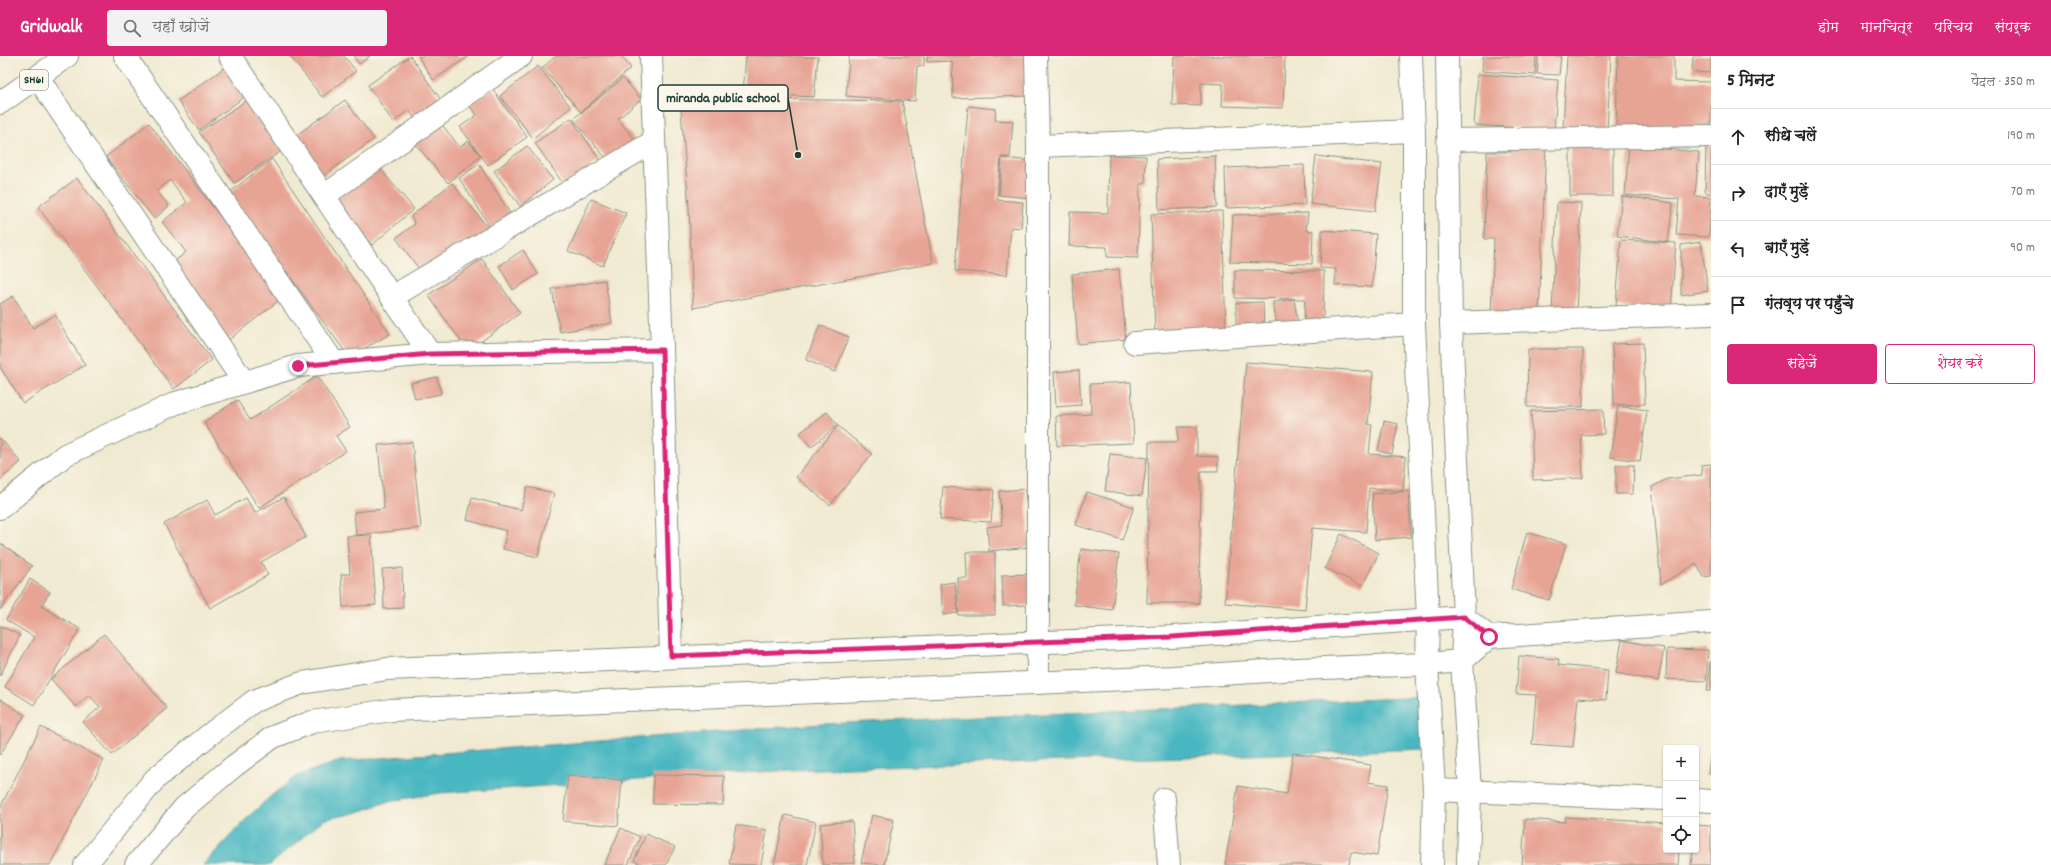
<!DOCTYPE html>
<html lang="hi">
<meta charset="utf-8">
<style>
:root{--surface:#fff;--page:#f2f2f2;--text:#202124;--muted:#757577;--line:#e0e0e0;--accent:#db2777}
body{margin:0;font-family:Dekko,"Playpen Sans Deva",sans-serif;background:var(--page);color:var(--text)}
.controls{position:absolute;right:12px;bottom:12px;display:grid;overflow:hidden;border-radius:4px;box-shadow:0 1px 3px #0004}
.controls button{width:36px;height:36px;display:grid;place-items:center;padding:0;border:0;border-bottom:1px solid var(--line);background:var(--surface);color:var(--text);font:20px sans-serif}
.stop{position:absolute;width:12px;height:12px;margin:-9px;border:3px solid #db2777;border-radius:50%;background:#fff}
.stop.end{background:#db2777;border-color:#fff;box-shadow:0 1px 4px #0008}
.list{margin:0;padding:0;list-style:none}
h2{display:flex;justify-content:space-between;align-items:center;height:52px;margin:0;padding:0 16px;font-size:17px}
h2 small{font-size:13px;font-weight:400;color:var(--muted)}
.list li{display:grid;grid-template-columns:26px 1fr auto;gap:12px;align-items:center;box-sizing:border-box;height:56px;padding:0 16px;border-top:1px solid var(--line)}
.list b{display:block;font-size:15px;white-space:nowrap}
.list em{font-size:13px;font-style:normal;color:var(--muted)}
.actions{display:flex;gap:8px;padding:12px 16px}
.actions a{flex:1;padding:9px 0;border:1px solid var(--accent);border-radius:4px;text-align:center;font-size:14px;color:var(--accent)}
.actions .main{background:var(--accent);color:#fff}
.icon{flex:none;width:22px;height:22px;fill:none;stroke:currentColor;stroke-width:2;stroke-linecap:round;stroke-linejoin:round}
.map{position:relative;flex:none;width:1711px;height:809px;overflow:hidden}
header{display:flex;align-items:center;gap:24px;box-sizing:border-box;height:56px;padding:0 20px;background:var(--accent);color:#fff}
header strong{font-size:19px}
nav{display:flex;gap:22px;margin-inline-start:auto;font-size:14px}
.search{width:280px;height:36px;background:var(--page);display:flex;align-items:center;gap:10px;box-sizing:border-box;padding:0 14px;border-radius:4px;color:var(--muted);font-size:15px}
main{display:flex}
aside{flex:1;background:var(--surface)}
.map>svg:first-child{display:block}
.water{fill:#48b7c1;stroke:#347a7a}
.building{fill:#e7a494}
.lines{fill:none;stroke-linecap:round;stroke-linejoin:round}
.street-casing{stroke:#889483;stroke-width:24}
.secondary-casing{stroke:#889483;stroke-width:24}
.primary-casing{stroke:#889483;stroke-width:24}
.street{stroke:#fff;stroke-width:22}
.secondary{stroke:#fff;stroke-width:22}
.primary{stroke:#fff;stroke-width:22}
.route{stroke:#db2777;stroke-width:5}
.labels{text-anchor:middle;dominant-baseline:central;stroke-width:3;stroke-linejoin:round;paint-order:stroke}
.shield{fill:#fbf7ec;stroke:#61756b;stroke-width:1}
.shield-label{font-size:12px;font-weight:bold;fill:#1f3d34}
.leader{fill:none;stroke:#1f3d34;stroke-width:1.5}
.callout-dot{fill:#1f3d34;stroke:#fbf7ec;stroke-width:1.5}
.callout{fill:#fbf7ec;stroke:#1f3d34;stroke-width:1.5}
.callout-label{font-size:14px;text-anchor:middle;font-weight:bold;fill:#1f3d34}
</style>
<header>
<strong>Gridwalk</strong>
<div class="search"><svg class="icon" aria-label="search" viewBox="0 0 24 24"><circle cx="10" cy="10" r="6"/><path d="M15 15l6 6"/></svg>यहाँ खोजें</div>
<nav><a>होम</a><a>मानचित्र</a><a>परिचय</a><a>संपर्क</a></nav>
</header>
<main>
<div class="map">
<svg width="1711" height="809" viewBox="0 0 1711 809">
<rect width="100%" height="100%" fill="#fbf7ec"/>
<filter id="ink" filterUnits="userSpaceOnUse"><feTurbulence type="fractalNoise" baseFrequency=".025" numOctaves="2"/><feDisplacementMap in="SourceGraphic" scale="8" xChannelSelector="R" yChannelSelector="G"/><feConvolveMatrix kernelMatrix="1 2 1 2 8 2 1 2 1" color-interpolation-filters="sRGB"/></filter>
<filter id="wash" filterUnits="userSpaceOnUse"><feTurbulence type="fractalNoise" baseFrequency=".012" numOctaves="4" result="noise"/><feDisplacementMap in="SourceGraphic" scale="16" xChannelSelector="R" yChannelSelector="G"/><feGaussianBlur stdDeviation="0.9" result="paint"/><feColorMatrix in="noise" values="0 0 0 0 0 0 0 0 0 0 0 0 0 0 0 0 0 1.4 0 .05"/><feComposite in="paint" operator="in"/></filter>
<g filter="url(#wash)">
<rect width="100%" height="100%" fill="#f1ead2"/>
<path class="water" d="M1425,641L1429,693L791,714L440,737L390,745L355,757L323,764L270,809H203L245,764L272,739L299,719L340,705L821,668Z"/>
<g id="blocks">
<g class="building">
<path d="M290,0H344L356,15L322,41Z"/>
<path d="M354,0H370L359,8Z"/>
<path d="M410,0L441,44L415,63L409,54L393,66L368,29Z"/>
<path d="M418,0H469L433,24Z"/>
<path d="M556,0H621L631,12L581,56L542,12Z"/>
<path d="M746,0L818,1L814,41L743,37Z"/>
<path d="M849,0H924V10H917L915,45L846,40Z"/>
<path d="M927,0H1031V40L953,42L952,5L927,6Z"/>
<path d="M1174,0H1285L1283,52L1222,50L1223,28L1201,27V50L1172,49Z"/>
<path d="M1483,0H1536L1535,19L1482,15Z"/>
<path d="M1538,0H1561L1559,19L1537,18Z"/>
<path d="M1567,0H1611L1607,75L1563,73Z"/>
<path d="M1618,0H1674V25L1711,26V76L1616,73Z"/>
<path d="M1693,0H1711V17L1692,16Z"/>
<path d="M227,10L247,39L199,74L178,45Z"/>
<path d="M538,10L571,51L533,82L500,40Z"/>
<path d="M1478,18L1558,24L1554,74L1474,69Z"/>
<path d="M623,22L641,43L618,63L636,85L610,107L573,63Z"/>
<path d="M492,32L527,81L488,109L460,71L477,59L469,49Z"/>
<path d="M680,42L902,45L933,207L693,252L689,152Z"/>
<path d="M249,43L283,94L234,127L199,76Z"/>
<path d="M345,44L374,83L323,120L295,80Z"/>
<path d="M968,50L996,53L995,64L1013,65L1010,101H1001L997,144L1023,146L1021,172L1011,171L1007,219L955,215Z"/>
<path d="M571,62L600,104L564,129L535,87Z"/>
<path d="M438,64L460,91L468,85L481,100L448,127L413,85Z"/>
<path d="M149,67L282,242L227,285L169,210L186,196L162,166L187,146L170,124L157,135L169,150L154,163L106,101Z"/>
<path d="M1706,86H1711V138L1705,136Z"/>
<rect x="1570" y="88" width="43" height="52"/>
<path d="M1511,89L1546,90L1539,259L1491,258L1494,183H1484L1487,96H1511Z"/>
<path d="M527,90L553,124L520,150L494,115Z"/>
<path d="M1629,90L1699,96L1695,140L1711,141L1709,181L1676,179L1679,143L1625,139Z"/>
<path d="M1109,99L1146,100L1145,128H1140L1138,202L1107,201V191L1069,190L1070,156L1108,157Z"/>
<path d="M1215,100L1217,151L1159,154L1157,103Z"/>
<path d="M1316,100L1382,108L1375,155L1310,148Z"/>
<path d="M1002,102L1033,105L1030,142L999,139Z"/>
<path d="M272,103L390,278L349,301L229,137Z"/>
<path d="M376,108L414,153L372,189L334,144Z"/>
<path d="M479,108L511,159L491,172L459,122Z"/>
<path d="M1304,109L1305,149L1226,152L1225,112Z"/>
<path d="M77,122L212,304L174,333L38,151Z"/>
<path d="M452,127L490,174L468,191L464,185L422,217L396,182L415,168L411,160Z"/>
<path d="M1622,140L1673,147L1668,186L1617,180Z"/>
<path d="M591,143L626,157L603,210L568,195Z"/>
<path d="M1557,146L1581,147L1576,258L1552,257Z"/>
<path d="M1222,155L1226,275L1155,278L1151,158Z"/>
<path d="M1308,157L1306,174L1313,175L1312,208L1230,206L1233,159Z"/>
<path d="M1322,174L1376,178L1372,231L1335,229L1336,213L1320,212Z"/>
<path d="M1621,184L1676,187L1671,254L1616,250Z"/>
<path d="M1701,186L1708,235L1681,239V189Z"/>
<path d="M523,194L538,218L513,234L499,210Z"/>
<path d="M482,203L520,257L468,295L428,239Z"/>
<path d="M1119,213L1126,283L1078,288L1072,218Z"/>
<path d="M1235,214L1324,215L1323,271H1304L1305,243L1235,242Z"/>
<path d="M605,224L612,267L560,276L552,233Z"/>
<path d="M13,240L33,272L55,259L85,309L23,347L0,311V248Z"/>
<path d="M1294,243L1298,268L1277,272L1273,246Z"/>
<path d="M1263,246L1264,272H1236V247Z"/>
<path d="M820,269L849,281L835,316L806,304Z"/>
<path d="M1643,287L1645,348L1614,349L1612,288Z"/>
<path d="M1528,293H1583V351H1527Z"/>
<path d="M1246,306L1373,316L1368,368L1372,369L1369,398L1406,401L1403,435L1369,432L1366,476L1312,472L1305,554L1225,547Z"/>
<path d="M1079,314L1081,349L1056,351L1054,316Z"/>
<path d="M317,320L350,371L336,380L346,395L259,452L204,366L237,344L250,364Z"/>
<path d="M437,321L441,338L415,343L411,327Z"/>
<path d="M1131,326L1134,387L1057,390L1056,360L1091,358L1090,328Z"/>
<path d="M1618,350L1647,354L1640,405L1610,401Z"/>
<path d="M1603,353L1604,378L1581,379L1583,422L1533,424L1531,355Z"/>
<path d="M827,356L838,369L811,391L800,377Z"/>
<path d="M1384,365L1398,368L1392,398L1378,395Z"/>
<path d="M838,370L872,398L830,449L796,421Z"/>
<path d="M1178,371H1197V400L1218,401V415H1201L1199,547H1147L1149,386H1178Z"/>
<path d="M0,382L21,406L0,424Z"/>
<path d="M412,386L421,472L356,479L354,456L384,453L378,389Z"/>
<path d="M1110,398L1147,402L1142,440L1105,435Z"/>
<path d="M1711,408V520L1704,521L1696,508L1661,528L1652,431L1667,423L1702,419L1701,409Z"/>
<path d="M1616,409H1634L1633,438H1616Z"/>
<path d="M527,431L554,437L538,501L503,493L507,475L467,464L472,442L521,454Z"/>
<path d="M943,431L994,434L991,466L940,463Z"/>
<path d="M1025,433L1030,491L989,495L987,471L1002,469L999,435Z"/>
<path d="M1408,435L1411,481L1375,484L1372,438Z"/>
<path d="M1087,436L1134,451L1122,484L1076,469Z"/>
<path d="M284,441L306,481L261,506L268,519L210,552L164,468L207,444L215,459L246,442L255,457Z"/>
<path d="M1527,476L1566,488L1549,544L1511,533Z"/>
<path d="M1341,478L1379,497L1362,530L1325,512Z"/>
<path d="M371,479L376,549L343,551L341,518H350L347,480Z"/>
<path d="M0,487L32,510L0,554Z"/>
<path d="M1081,493L1119,498L1112,554L1074,549Z"/>
<path d="M966,496H995V559H958V522H967Z"/>
<path d="M402,512L403,552L384,553L382,513Z"/>
<path d="M1032,518L1033,549L1003,550L1002,519Z"/>
<path d="M30,523L50,536L41,550L80,573L34,649L5,631L34,581L6,564Z"/>
<path d="M955,526L958,557L943,559L940,528Z"/>
<path d="M0,570L20,579L0,620Z"/>
<path d="M104,578L167,652L112,699L83,666L100,651L89,639L76,651L51,623Z"/>
<path d="M1622,584L1664,592L1658,625L1616,617Z"/>
<path d="M1667,593L1708,594L1706,625L1666,623Z"/>
<path d="M1519,600L1559,603L1558,609L1608,614L1606,644L1578,642L1573,691L1532,688L1536,639L1516,638Z"/>
<path d="M1710,606H1711V635H1707Z"/>
<path d="M0,643L25,659L0,699Z"/>
<path d="M41,671L104,704L50,809H0V752Z"/>
<path d="M1293,697L1371,709L1368,726L1388,729L1377,800L1351,796L1349,809H1225L1238,730L1287,738Z"/>
<path d="M1710,700H1711V717H1708Z"/>
<path d="M568,719L622,724L618,770L563,765Z"/>
<path d="M653,719L724,720L723,749L653,748Z"/>
<path d="M785,759L816,766L807,809H774Z"/>
<path d="M872,759L894,764L884,809L861,807Z"/>
<path d="M1565,761L1666,767V794H1679L1678,809H1522L1525,763L1565,766Z"/>
<path d="M852,765L855,807L823,809L820,768Z"/>
<path d="M736,769L767,774L761,809L729,808Z"/>
<path d="M1696,769L1711,770V809H1691L1693,794H1696Z"/>
<path d="M621,772L640,781L628,809H604Z"/>
<path d="M646,778L675,791L666,809H644L634,805Z"/>
</g>
</g>
</g>
<g filter="url(#ink)">
<use href="#blocks" fill-opacity="0" stroke="#889483" stroke-width="1"/>
<g class="lines">
<defs>
<g id="street">
<path d="M125,0L334,307"/>
<path d="M230,0L430,298"/>
<path d="M1036,0L1038,90V627"/>
<path d="M38,22L244,326"/>
<path d="M1449,84L1711,80"/>
<path d="M1038,90L1414,75"/>
<path d="M324,140L521,0"/>
<path d="M392,241L653,86"/>
<path d="M1451,267L1711,258"/>
<path d="M1135,287L1414,268"/>
<path d="M0,452L65,399L176,347L298,310L430,298L662,294"/>
<path d="M1489,581L1711,566"/>
<path d="M1434,734L1666,743"/>
<path d="M1164,743L1169,809"/>
<path d="M1696,744L1711,745"/>
</g>
<g id="secondary">
<path d="M651,0L662,294L671,600"/>
<path d="M1411,0L1414,75V268L1428,562L1427,608L1434,734L1432,809"/>
<path d="M1447,0L1451,267L1464,561L1462,605L1470,736L1468,809"/>
<path d="M85,809L155,723L209,679L254,645L302,627L387,613L1172,581L1464,561L1489,581L1462,605L1427,608L1298,613L1174,621L391,654L312,666L273,681L234,710L184,752L136,809"/>
</g>
<path id="primary" d="M0,47L67,0"/>
</defs>
<use href="#street" class="street-casing"/>
<use href="#secondary" class="secondary-casing"/>
<use href="#primary" class="primary-casing"/>
<use href="#street" class="street"/>
<use href="#secondary" class="secondary"/>
<use href="#primary" class="primary"/>
</g>
</g>
<g class="lines" filter="url(#ink)">
<path class="route" d="M298,310L430,298L662,294L671,600L1172,581L1464,561L1489,581"/>
</g>
<g class="labels">
<rect class="shield" x="20" y="14" width="28" height="20" rx="3"/>
<g class="shield-label">
<text x="34" y="24">SH61</text>
</g>
</g>
<path class="leader" d="M798 99L788 42"/>
<circle class="callout-dot" cx="798" cy="99" r="4"/>
<rect class="callout" x="658" y="29" width="130" height="26" rx="4"/>
<g class="callout-label">
<text x="723" y="46">miranda public school</text>
</g>
</svg>
<div class="controls">
<button>+</button>
<button>−</button>
<button><svg class="icon" aria-label="locate" viewBox="0 0 24 24"><circle cx="12" cy="12" r="6"/><path d="M12 2v4M12 18v4M2 12h4M18 12h4"/></svg></button>
</div>
<div class="stop" style="left:1489px;top:581px"></div>
<div class="stop end" style="left:298px;top:310px"></div>
</div>
<aside>
<h2>5 मिनट<small>पैदल · 350 m</small></h2>
<ul class="list">
<li><svg class="icon" aria-label="ahead" viewBox="0 0 24 24"><path d="M12 20V5M6 11l6-6 6 6"/></svg><div><b>सीधे चलें</b></div><em>190 m</em></li>
<li><svg class="icon" aria-label="right" viewBox="0 0 24 24"><path d="M7 20v-9h11M14 6l5 5-5 5"/></svg><div><b>दाएँ मुड़ें</b></div><em>70 m</em></li>
<li><svg class="icon" aria-label="left" viewBox="0 0 24 24"><path d="M17 20v-9H6M10 6l-5 5 5 5"/></svg><div><b>बाएँ मुड़ें</b></div><em>90 m</em></li>
<li><svg class="icon" aria-label="arrive" viewBox="0 0 24 24"><path d="M6 21V4h12l-3 4 3 4H6"/></svg><div><b>गंतव्य पर पहुँचे</b></div></li>
</ul>
<div class="actions"><a class="main">सहेजें</a><a>शेयर करें</a></div>
</aside>
</main>
